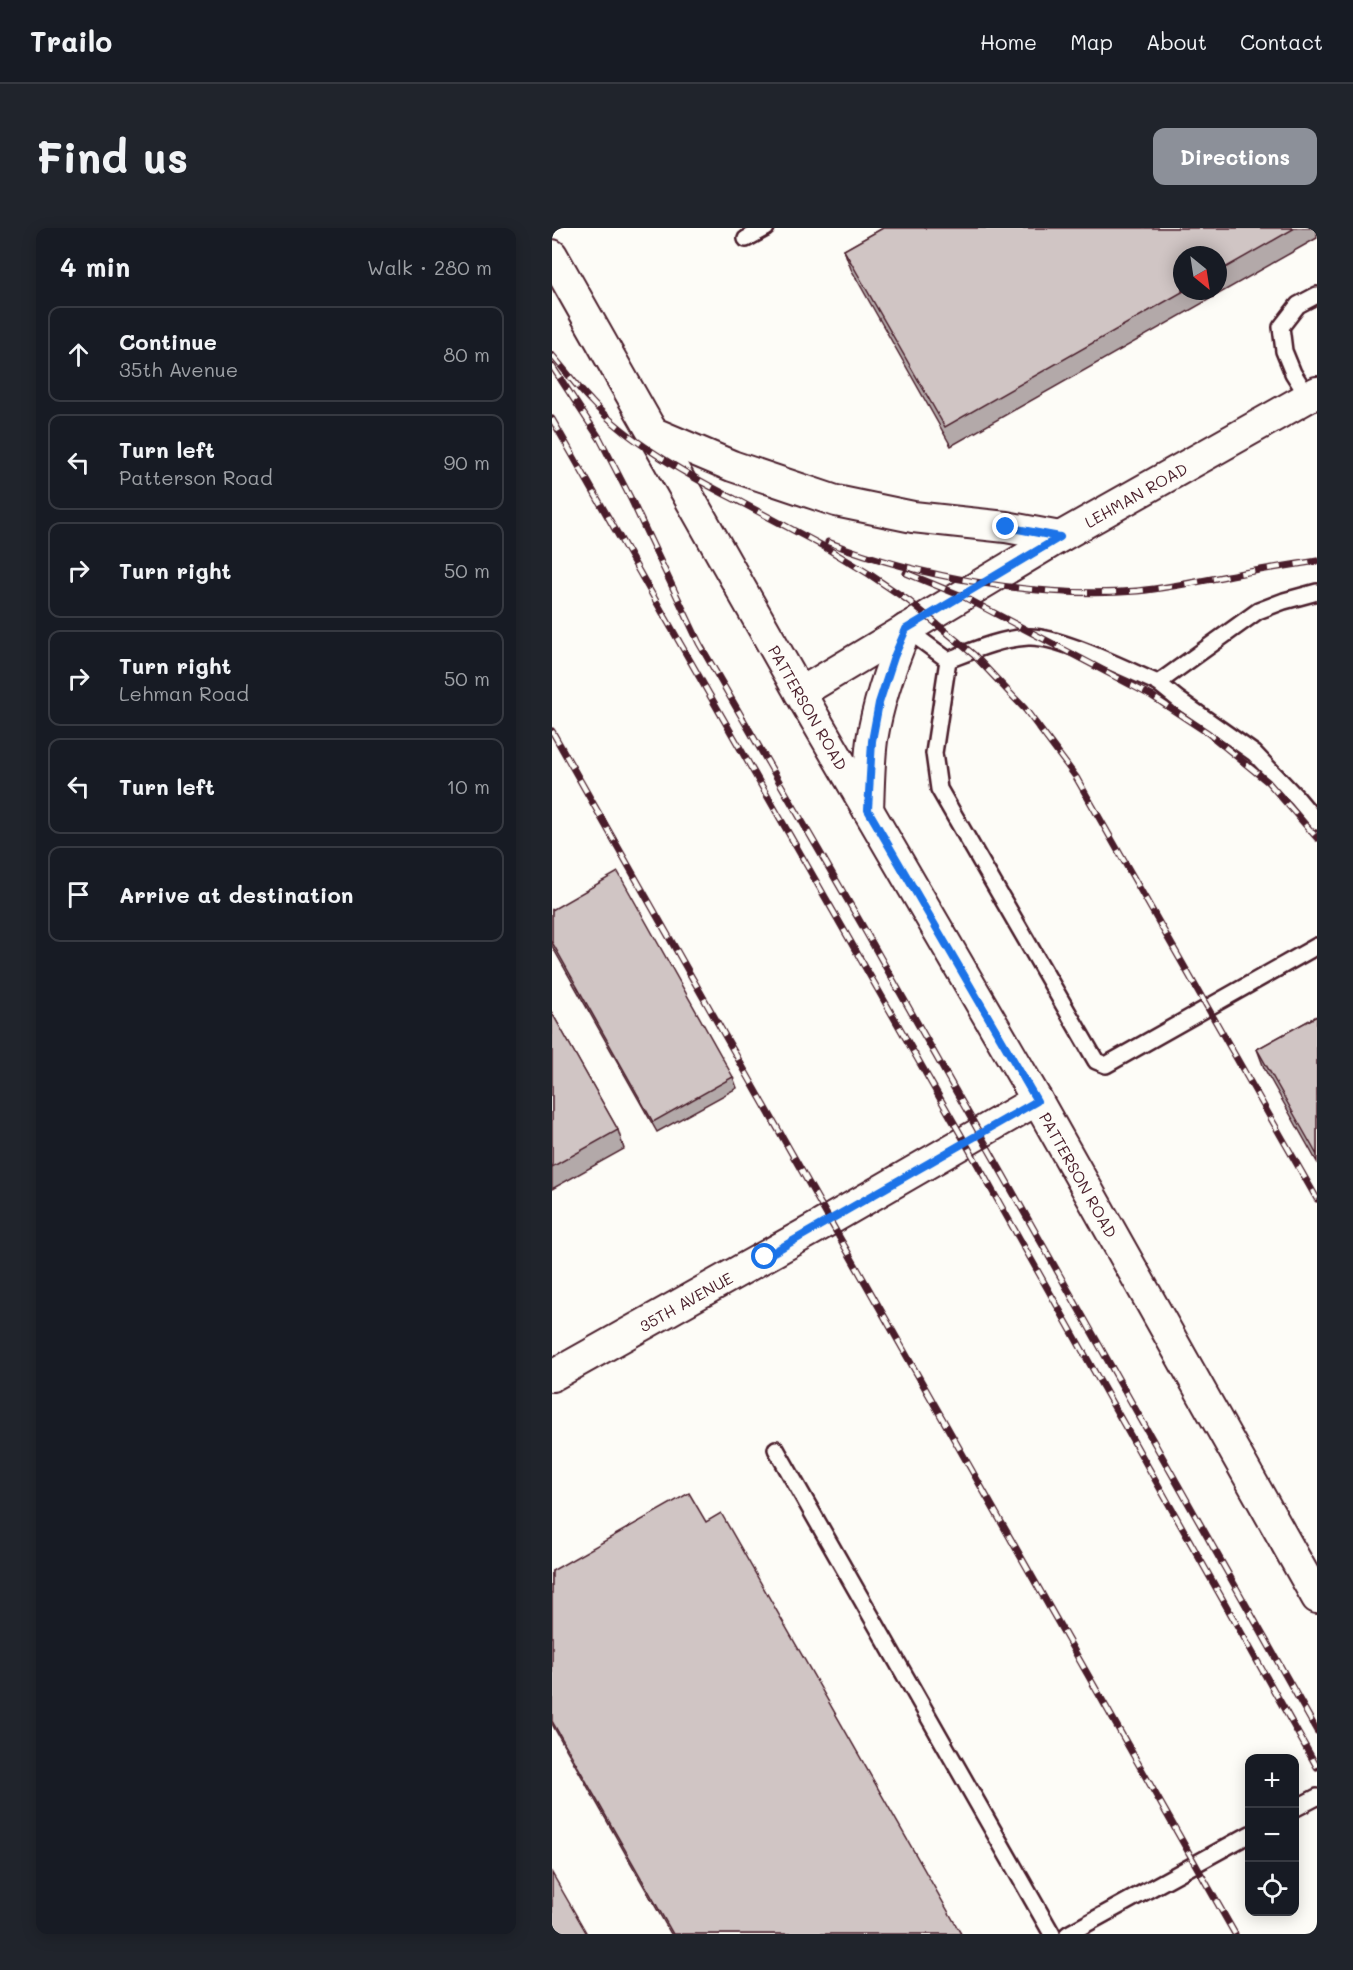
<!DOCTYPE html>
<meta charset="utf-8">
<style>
:root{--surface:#171b24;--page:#20242c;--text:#f1f3f6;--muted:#9ea1a6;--line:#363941;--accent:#8c9099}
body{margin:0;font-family:Mali,sans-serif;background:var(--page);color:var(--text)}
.controls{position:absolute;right:18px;bottom:18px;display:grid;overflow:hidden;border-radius:12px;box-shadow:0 3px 15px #0003}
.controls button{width:54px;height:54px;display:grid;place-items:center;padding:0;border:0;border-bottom:2px solid var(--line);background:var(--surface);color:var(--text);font:30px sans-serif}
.compass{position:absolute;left:621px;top:18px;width:54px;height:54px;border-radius:50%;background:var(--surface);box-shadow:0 3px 15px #0003;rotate:150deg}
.stop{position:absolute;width:18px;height:18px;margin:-14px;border:4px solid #1a73e8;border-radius:50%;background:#fff}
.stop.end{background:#1a73e8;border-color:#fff;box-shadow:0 2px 6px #0008}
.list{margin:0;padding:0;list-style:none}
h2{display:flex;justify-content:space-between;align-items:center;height:78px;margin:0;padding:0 24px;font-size:26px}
h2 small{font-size:20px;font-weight:400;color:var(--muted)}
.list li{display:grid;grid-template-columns:39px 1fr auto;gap:18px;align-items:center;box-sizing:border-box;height:96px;margin:0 12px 12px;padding:0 12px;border:2px solid var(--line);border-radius:12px}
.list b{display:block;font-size:22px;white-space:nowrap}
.list p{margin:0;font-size:20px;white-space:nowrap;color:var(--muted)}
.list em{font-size:20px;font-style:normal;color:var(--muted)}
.icon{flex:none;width:33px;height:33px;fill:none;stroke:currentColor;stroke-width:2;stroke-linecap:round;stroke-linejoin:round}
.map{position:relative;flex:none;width:765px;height:1706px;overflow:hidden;border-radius:12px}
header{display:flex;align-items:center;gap:36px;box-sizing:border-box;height:84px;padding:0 30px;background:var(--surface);border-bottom:2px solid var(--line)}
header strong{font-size:28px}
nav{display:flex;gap:33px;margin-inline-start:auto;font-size:21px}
.intro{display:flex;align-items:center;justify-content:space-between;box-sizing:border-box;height:144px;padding:0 36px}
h1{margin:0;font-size:42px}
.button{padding:15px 27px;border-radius:12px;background:var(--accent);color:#fff;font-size:21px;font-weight:700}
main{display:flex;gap:36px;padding:0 36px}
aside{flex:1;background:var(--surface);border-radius:12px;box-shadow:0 3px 15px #0003}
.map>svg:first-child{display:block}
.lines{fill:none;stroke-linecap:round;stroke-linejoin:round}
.lane-casing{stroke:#4a1f2b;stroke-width:20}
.street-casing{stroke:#4a1f2b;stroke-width:34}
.lane{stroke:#fdfcf7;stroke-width:15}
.street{stroke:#fdfcf7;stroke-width:30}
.rail-casing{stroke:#4a1f2b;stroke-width:7}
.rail{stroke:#fdfcf7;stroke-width:4.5;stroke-dasharray:14;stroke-linecap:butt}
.wall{fill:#b3a9a9;stroke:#4a1f2b;stroke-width:1.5;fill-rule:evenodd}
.building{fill:#d0c5c4;stroke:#4a1f2b;stroke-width:1.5}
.route{stroke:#1a73e8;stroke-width:8}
.labels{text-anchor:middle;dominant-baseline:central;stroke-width:6;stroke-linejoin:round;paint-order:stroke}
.street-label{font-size:16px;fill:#4a1f2b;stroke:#fdfcf7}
</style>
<header>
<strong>Trailo</strong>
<nav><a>Home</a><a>Map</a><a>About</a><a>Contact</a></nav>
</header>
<div class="intro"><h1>Find us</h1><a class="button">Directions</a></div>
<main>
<aside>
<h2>4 min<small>Walk · 280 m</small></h2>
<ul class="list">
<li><svg class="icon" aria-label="ahead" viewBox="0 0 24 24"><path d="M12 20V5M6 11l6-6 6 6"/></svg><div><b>Continue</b><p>35th Avenue</p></div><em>80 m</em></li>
<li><svg class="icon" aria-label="left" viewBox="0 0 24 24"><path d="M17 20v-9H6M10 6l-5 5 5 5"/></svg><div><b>Turn left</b><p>Patterson Road</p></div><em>90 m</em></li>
<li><svg class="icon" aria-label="right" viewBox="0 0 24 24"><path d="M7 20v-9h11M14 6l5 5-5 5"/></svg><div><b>Turn right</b></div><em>50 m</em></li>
<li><svg class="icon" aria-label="right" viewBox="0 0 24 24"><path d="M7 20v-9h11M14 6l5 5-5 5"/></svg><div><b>Turn right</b><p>Lehman Road</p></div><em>50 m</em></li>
<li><svg class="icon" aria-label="left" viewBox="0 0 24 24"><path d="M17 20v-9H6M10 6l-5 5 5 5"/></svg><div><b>Turn left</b></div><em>10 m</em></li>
<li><svg class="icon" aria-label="arrive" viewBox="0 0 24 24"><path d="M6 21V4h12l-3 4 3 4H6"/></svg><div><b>Arrive at destination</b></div></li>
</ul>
</aside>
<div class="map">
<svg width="765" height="1706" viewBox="0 0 765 1706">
<rect width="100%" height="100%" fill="#fdfcf7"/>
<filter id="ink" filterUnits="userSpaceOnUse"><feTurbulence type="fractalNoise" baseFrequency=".0167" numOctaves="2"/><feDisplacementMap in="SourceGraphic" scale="12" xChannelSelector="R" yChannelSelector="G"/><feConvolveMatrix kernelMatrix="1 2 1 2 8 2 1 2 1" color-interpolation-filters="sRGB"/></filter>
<g filter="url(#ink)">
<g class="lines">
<defs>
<g id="lane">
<path d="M194,11L214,0"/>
<path d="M756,169L741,145L732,123L729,99L746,77L765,67"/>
<path d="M765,364L732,373L706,383L606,455L627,472L702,525L745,570L765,594"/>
<path d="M354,401L396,432C422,422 447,411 476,409C506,407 575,442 606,455"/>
<path d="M396,432L382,525L387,561L544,833L554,837L765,718"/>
<path d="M224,1221L500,1706"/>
<path d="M742,1581L765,1569"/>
<path d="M516,1706L698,1606"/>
</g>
<g id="street">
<path id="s1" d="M0,27L248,465L485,872L765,1370"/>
<path d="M102,205L180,238L284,273L361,289L454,299L508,309"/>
<path id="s2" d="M248,465L508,309L765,164"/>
<path d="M316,582C317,559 317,535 320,512C326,473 339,437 354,401"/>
<path id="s3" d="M0,1148L262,1001L485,872"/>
</g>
</defs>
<use href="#lane" class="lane-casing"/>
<use href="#street" class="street-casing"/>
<use href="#lane" class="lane"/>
<use href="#street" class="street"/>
<defs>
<g id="rail">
<path d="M0,127C13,142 25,159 39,173C76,214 139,249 188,274"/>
<path d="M0,138L48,211L80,273L147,415L310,697L765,1503"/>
<path d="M0,191L413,914L765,1539"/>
<path d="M181,270L271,318L317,346L357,373L422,427L473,481L524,549L765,971"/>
<path d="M276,314C367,349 487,371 585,363C615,360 645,354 675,348C705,342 735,338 765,333"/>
<path d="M354,345L410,368L600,468L656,505L716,554L765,610"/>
<path d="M0,503L683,1706"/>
</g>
</defs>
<use href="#rail" class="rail-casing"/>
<use href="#rail" class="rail"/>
</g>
<g class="wall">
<path d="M331,0H765V10L399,218L299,41L292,22ZM666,27V63H630Z"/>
<path d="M0,682L181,849L185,860L105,904L0,718Z"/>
<path d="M0,785L66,902L72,921L0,961Z"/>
<path d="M765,788V934L712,840L705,821Z"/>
<path d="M154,1294L409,1706H119L0,1496V1343Z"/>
</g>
<g class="building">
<path d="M331,0H743L666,44V27H630V63H632L393,199L292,22Z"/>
<path d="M66,644L181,849L101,894L0,714V682Z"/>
<path d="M0,785L66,902L0,939Z"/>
<path d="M765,788V927L705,821Z"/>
<path d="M137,1265L154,1294L169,1285L409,1706H121L0,1493V1343Z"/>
<path d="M0,1645L35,1706H0Z"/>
</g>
</g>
<g class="lines" filter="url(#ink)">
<path class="route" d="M213,1029L485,873L316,582L320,513L327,475L342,429L354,401L508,309L454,299"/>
</g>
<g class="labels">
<g class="street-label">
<text stroke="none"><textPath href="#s2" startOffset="390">LEHMAN ROAD</textPath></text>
<text stroke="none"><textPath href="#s1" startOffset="520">PATTERSON ROAD</textPath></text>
<text stroke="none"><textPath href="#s1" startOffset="1060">PATTERSON ROAD</textPath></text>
<text stroke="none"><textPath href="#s3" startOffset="153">35TH AVENUE</textPath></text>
</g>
</g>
</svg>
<div class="controls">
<button>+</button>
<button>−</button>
<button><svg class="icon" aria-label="locate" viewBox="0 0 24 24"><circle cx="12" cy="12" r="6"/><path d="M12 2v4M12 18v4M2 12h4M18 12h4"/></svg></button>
</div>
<svg class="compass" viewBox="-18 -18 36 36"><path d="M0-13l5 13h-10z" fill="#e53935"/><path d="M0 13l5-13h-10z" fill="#9ea1a6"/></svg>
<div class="stop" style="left:213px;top:1029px"></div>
<div class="stop end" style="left:454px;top:299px"></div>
</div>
</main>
